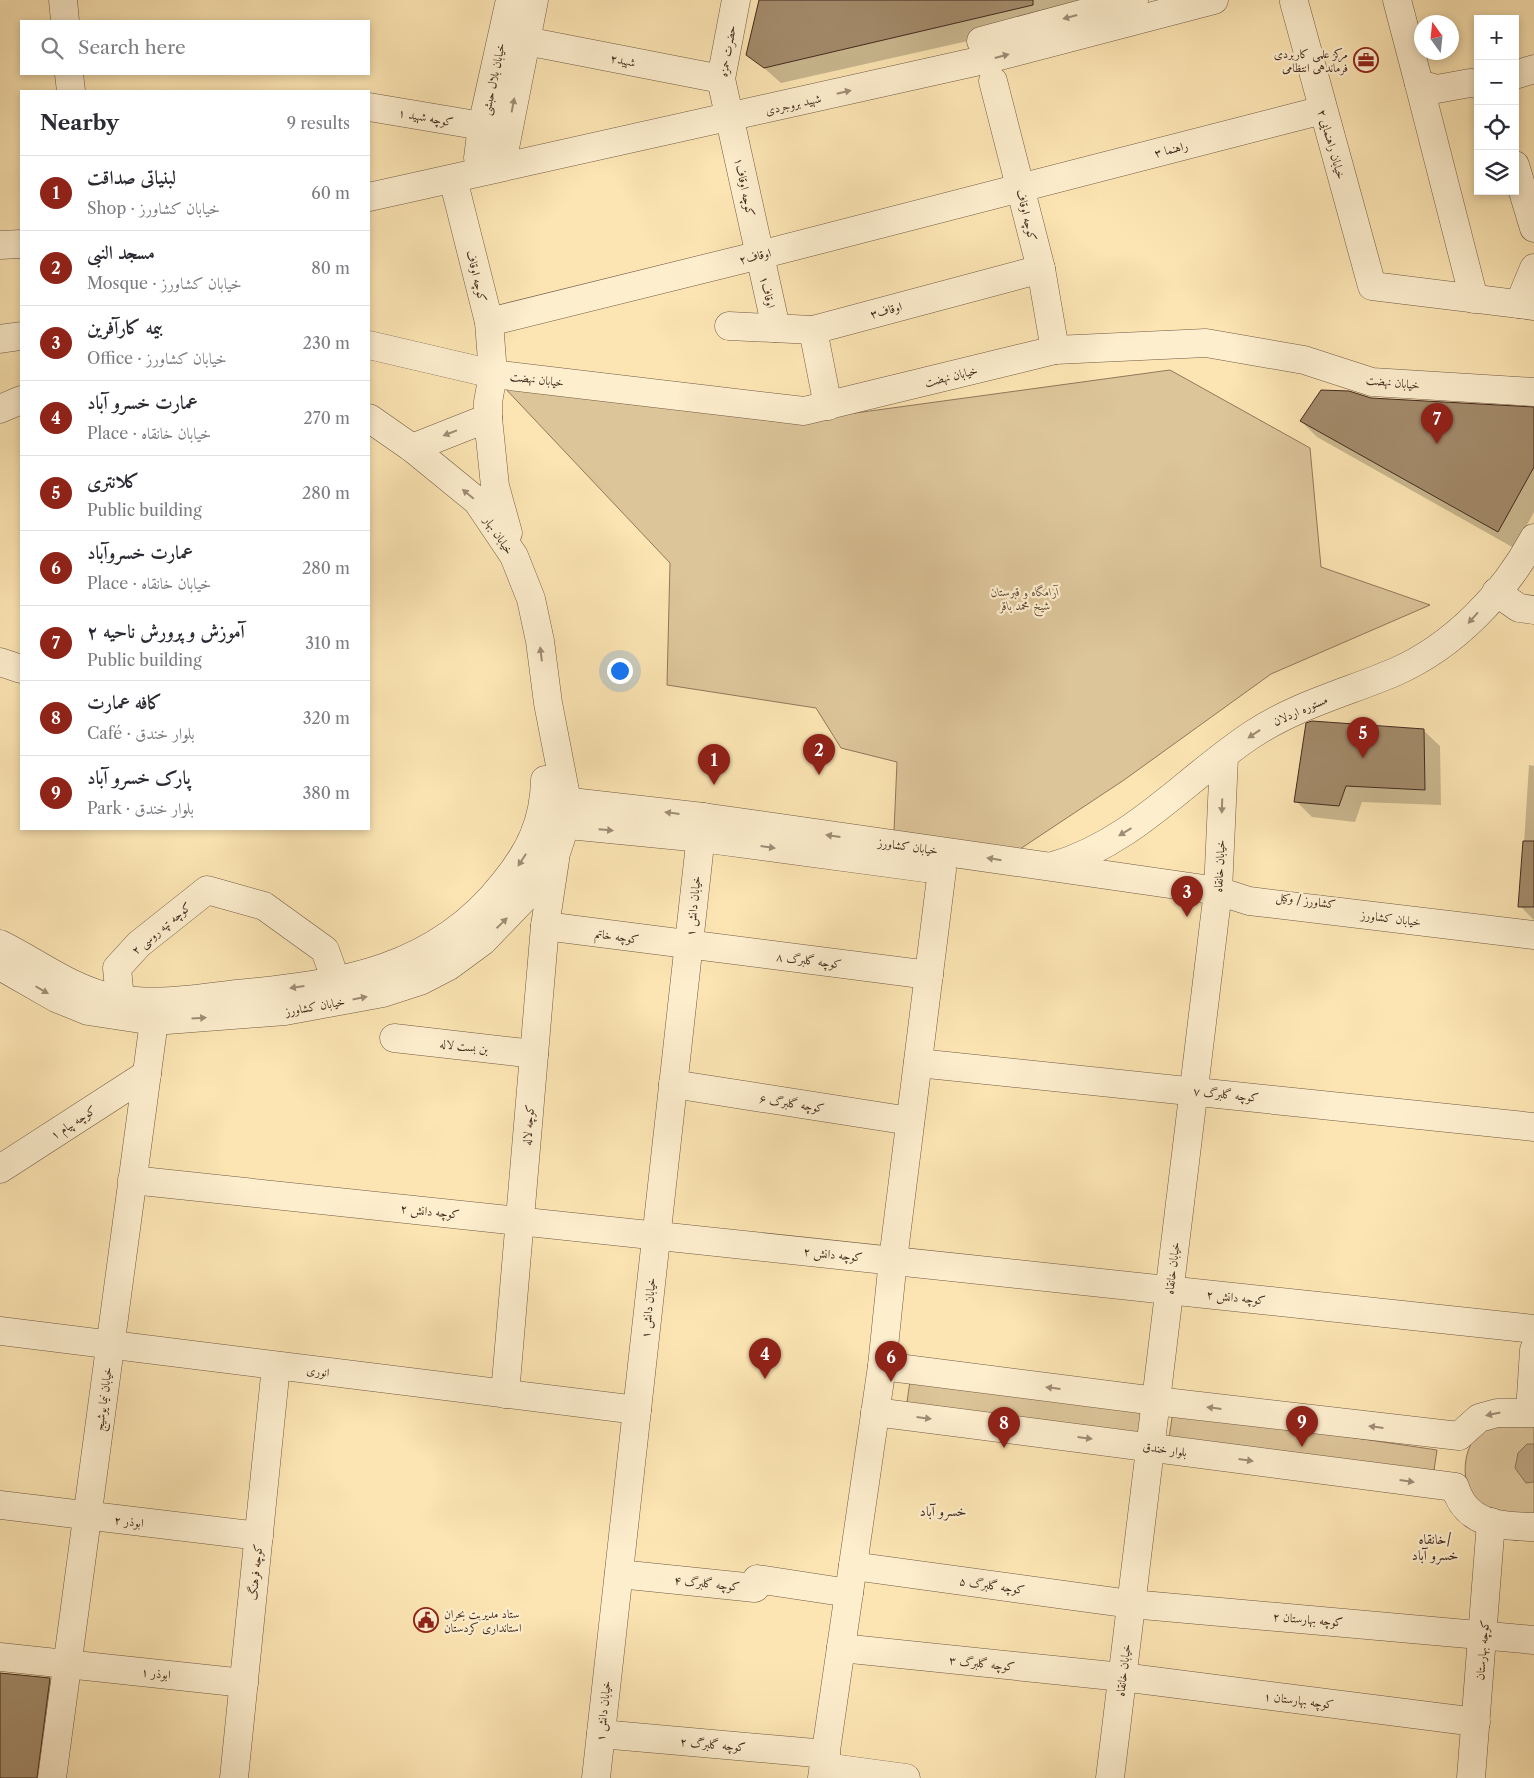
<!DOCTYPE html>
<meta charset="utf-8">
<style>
:root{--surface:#fff;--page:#f2f2f3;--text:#2b2b33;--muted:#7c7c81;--line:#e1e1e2;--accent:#8f2418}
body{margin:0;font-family:"Libre Caslon Text",Amiri,serif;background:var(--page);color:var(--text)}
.controls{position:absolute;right:15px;top:15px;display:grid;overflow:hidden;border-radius:0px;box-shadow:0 2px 8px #0003}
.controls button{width:45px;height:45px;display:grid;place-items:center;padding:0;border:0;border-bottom:1px solid var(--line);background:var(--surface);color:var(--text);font:25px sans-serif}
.compass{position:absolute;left:1414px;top:15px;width:45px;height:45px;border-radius:50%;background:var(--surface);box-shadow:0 2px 8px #0003;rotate:345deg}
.you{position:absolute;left:619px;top:670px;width:18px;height:18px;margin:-12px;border:4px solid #fff;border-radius:50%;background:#1a73e8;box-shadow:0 0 0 8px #1a73e833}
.badge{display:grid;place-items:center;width:32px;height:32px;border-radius:50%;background:var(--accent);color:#fff;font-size:16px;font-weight:700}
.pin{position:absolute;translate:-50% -41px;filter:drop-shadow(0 1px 2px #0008)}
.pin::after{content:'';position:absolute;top:26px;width:18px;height:15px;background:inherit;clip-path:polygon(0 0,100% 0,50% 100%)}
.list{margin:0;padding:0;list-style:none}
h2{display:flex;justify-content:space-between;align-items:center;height:65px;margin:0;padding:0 20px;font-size:21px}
h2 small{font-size:16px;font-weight:400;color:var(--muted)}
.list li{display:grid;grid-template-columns:32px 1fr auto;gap:15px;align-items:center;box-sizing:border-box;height:75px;padding:0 20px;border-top:1px solid var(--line)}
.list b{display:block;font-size:19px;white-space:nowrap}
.list p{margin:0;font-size:16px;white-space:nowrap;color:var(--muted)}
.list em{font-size:16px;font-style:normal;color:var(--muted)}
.icon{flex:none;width:28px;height:28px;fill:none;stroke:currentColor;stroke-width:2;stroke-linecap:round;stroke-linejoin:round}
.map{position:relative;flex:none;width:1534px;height:1778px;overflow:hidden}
.search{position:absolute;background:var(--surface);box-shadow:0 2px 8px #0003;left:20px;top:20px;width:350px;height:55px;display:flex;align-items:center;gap:12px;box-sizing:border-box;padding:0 18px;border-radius:0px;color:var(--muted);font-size:19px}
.panel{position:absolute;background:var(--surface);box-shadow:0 2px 8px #0003;left:20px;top:90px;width:350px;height:740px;border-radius:0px}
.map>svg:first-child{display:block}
.green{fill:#ddc59a;stroke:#90785c}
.water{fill:#bda580;stroke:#8c7459}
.shadow{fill:#0003}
.building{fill:#a38b6b;stroke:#432a1e}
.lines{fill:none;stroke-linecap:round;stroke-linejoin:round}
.minor-casing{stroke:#715943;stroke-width:29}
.minor{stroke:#fdeece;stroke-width:28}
.oneway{fill:#a08c76}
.labels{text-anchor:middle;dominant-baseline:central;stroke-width:4.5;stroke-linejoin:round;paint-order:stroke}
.street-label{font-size:12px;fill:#432a1e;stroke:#fdeece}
.poi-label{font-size:12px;fill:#432a1e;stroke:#fdeece;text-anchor:end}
.park-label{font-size:12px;font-style:italic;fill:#624937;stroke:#fdeece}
.neighbourhood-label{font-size:14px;fill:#432a1e;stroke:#fdeece}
</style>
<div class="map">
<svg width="1534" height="1778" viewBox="0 0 1534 1778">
<rect width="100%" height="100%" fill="#fce5b3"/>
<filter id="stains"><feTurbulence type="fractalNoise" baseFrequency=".004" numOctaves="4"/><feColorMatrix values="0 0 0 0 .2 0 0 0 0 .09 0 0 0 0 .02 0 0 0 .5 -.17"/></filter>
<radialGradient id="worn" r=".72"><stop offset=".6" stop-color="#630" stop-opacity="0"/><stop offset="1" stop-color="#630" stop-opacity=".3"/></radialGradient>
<g class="green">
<path d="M1170,370L1310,448L1321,567L1430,605L1271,674L1124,780L1020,849L894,831L897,762L841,748L816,708L667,685L670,563L501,384L804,420Z"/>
<path d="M911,1374L1145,1406L1140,1441L906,1409Z"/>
<path d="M1173,1411L1437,1450L1432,1484L1168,1445Z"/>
<path d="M1534,1421V1517C1516,1516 1493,1516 1478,1503C1455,1481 1464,1432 1495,1422C1506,1419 1522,1421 1534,1421Z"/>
</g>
<path class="water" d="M1527,1444H1534V1482L1526,1483L1515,1468L1518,1453Z"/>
<g class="shadow">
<path d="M760,0H1130L999,34L781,83L748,54Z"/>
<path d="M1371,399L1534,409V512L1514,548L1317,437L1301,421Z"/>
<path d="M1423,730L1440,746L1441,805L1362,802L1355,822L1312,817L1296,801Z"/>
<path d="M1529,765L1534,766V920L1520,906Z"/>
<path d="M0,1674L49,1679L65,1695L54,1778H0Z"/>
</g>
<g class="building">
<path d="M759,0H1033V5L764,68L746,55Z"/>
<path d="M1321,390L1349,391L1371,398L1534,407V467L1498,532L1300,421Z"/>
<path d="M1312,721L1424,729L1425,790L1346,786L1339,806L1294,802L1306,723Z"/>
<path d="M1523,841H1534V907H1518Z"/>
<path d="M0,1673L50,1678L37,1778H0Z"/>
</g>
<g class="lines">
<defs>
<g id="minor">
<path d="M63,0L65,21"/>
<path d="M736,0L721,79L776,328"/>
<path d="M1397,0L1419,84L1437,89L1470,83L1478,84"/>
<path d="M1294,2L1372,286L1534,306"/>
<path d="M526,41L721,79"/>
<path d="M981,41L1134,0"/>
<path d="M69,74L71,91"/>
<path d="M1515,75L1534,69"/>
<path d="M993,81L1041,269L1055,350"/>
<path d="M1419,84L1474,299"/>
<path d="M369,107L482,126"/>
<path d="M504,153L534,0"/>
<path d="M478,158L482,126L510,0"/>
<path d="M1515,165L1534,228"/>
<path d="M453,179L489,322L493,374L488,402V418L495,486L508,533"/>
<path d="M369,197L988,59L1214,0"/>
<path d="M0,245L21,244"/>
<path d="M1519,304L1534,268"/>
<path d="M489,322L760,255L1323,110"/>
<path d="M729,326L813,330L1041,269"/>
<path d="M813,330L828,406"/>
<path d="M0,339L21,336"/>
<path d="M369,345L493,374L804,411L1055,350L1206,343L1304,360L1372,382L1534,392"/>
<path d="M0,409L21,400"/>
<path d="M412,448L488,418"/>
<path d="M1496,592L1519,608L1534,610"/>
<path d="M0,662L21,669"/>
<path d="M545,799L703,817L1218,891L1249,901L1534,935"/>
<path d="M548,823L701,838L925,868"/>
<path d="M1053,866C1133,843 1186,778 1253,734C1297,705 1348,692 1395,672C1454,646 1504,594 1534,538"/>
<path d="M545,926L929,975"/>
<path d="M0,944C37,962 72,990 113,998C154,1006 196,999 237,994C341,984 435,971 504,883C530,851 544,822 545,780"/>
<path d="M0,966L56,998L88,1011L154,1021L285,1011L383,993L420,981L449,966L483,941L531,891L555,856L565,826L567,801L548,703L540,641L531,599L514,556L477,501L412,448L369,418"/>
<path d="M120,999L117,968L139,944L207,890L264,906L325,950L336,981"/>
<path d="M394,1038L534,1054"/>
<path d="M918,1063L1534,1127"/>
<path d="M673,1084L910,1121"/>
<path d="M0,1169L147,1074"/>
<path d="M132,1180L1534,1329"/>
<path d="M0,1331L637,1410"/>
<path d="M882,1366L1156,1401L1459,1436L1479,1418L1497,1413H1534"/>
<path d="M505,1394L545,926L555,860"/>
<path d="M875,1412L1455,1487C1466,1525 1500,1526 1534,1527"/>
<path d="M1530,1412L1534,1350"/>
<path d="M0,1505L259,1536"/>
<path d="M853,1566L1131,1604L1534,1640"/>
<path d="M619,1574L755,1588L757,1579L849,1593"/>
<path d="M841,1648L1122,1677L1476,1722"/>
<path d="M0,1657L244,1683"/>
<path d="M601,1734L826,1754"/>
<path d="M824,1767L906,1778"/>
<path d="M52,1778L154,1021L153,1004"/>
<path d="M234,1778L276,1366"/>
<path d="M596,1778L703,817"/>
<path d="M822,1778L882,1366L893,1260L942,870"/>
<path d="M1110,1778L1218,891L1224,757"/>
<path d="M1471,1778L1491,1522"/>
</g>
</defs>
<use href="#minor" class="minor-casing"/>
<use href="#minor" class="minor"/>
</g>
<defs><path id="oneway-solid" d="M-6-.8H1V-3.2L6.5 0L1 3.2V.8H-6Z" transform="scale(1.25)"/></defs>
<g class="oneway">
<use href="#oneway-solid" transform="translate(1070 17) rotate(165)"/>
<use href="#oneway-solid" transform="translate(1002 56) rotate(-15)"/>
<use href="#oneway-solid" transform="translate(844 92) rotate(-13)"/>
<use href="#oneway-solid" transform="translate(513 105) rotate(-79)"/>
<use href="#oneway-solid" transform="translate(450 433) rotate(159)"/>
<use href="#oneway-solid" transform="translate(468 494) rotate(-140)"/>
<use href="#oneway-solid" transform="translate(1473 618) rotate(132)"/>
<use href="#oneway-solid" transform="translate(541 654) rotate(-97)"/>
<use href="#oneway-solid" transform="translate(1254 734) rotate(146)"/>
<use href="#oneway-solid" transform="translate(1222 806) rotate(92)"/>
<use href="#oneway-solid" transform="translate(672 813) rotate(-173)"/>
<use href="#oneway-solid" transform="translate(606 830) rotate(5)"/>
<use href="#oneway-solid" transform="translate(1125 832) rotate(149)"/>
<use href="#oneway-solid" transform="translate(833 836) rotate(-172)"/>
<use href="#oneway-solid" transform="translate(768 847) rotate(8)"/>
<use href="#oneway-solid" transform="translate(994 859) rotate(-171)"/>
<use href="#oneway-solid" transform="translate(522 860) rotate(123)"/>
<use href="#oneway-solid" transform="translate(502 923) rotate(-44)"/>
<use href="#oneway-solid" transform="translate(297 987) rotate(172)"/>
<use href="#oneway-solid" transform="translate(42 990) rotate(30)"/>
<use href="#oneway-solid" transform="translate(360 998) rotate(-11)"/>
<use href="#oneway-solid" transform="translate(199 1018) rotate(-4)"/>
<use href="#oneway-solid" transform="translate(1053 1388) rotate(-173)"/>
<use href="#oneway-solid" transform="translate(1214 1408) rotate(-173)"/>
<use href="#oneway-solid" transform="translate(1493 1414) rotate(168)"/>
<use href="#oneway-solid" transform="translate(924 1418) rotate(7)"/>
<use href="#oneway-solid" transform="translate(1376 1427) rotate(-173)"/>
<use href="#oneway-solid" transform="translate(1085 1438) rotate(7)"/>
<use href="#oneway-solid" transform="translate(1246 1460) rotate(8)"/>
<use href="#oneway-solid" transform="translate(1407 1481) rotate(8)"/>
</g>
<defs>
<symbol id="office-ring" viewBox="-11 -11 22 22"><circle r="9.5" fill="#fdeece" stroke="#8f2418" stroke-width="1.5"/><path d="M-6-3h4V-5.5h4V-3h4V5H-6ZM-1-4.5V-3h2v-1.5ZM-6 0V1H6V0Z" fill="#8f2418"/></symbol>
<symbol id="civic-ring" viewBox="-11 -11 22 22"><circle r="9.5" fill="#fdeece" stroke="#8f2418" stroke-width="1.5"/><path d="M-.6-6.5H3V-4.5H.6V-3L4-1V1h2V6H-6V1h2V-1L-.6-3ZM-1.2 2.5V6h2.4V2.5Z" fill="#8f2418"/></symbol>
</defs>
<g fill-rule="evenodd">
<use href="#office-ring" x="1352" y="46" width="28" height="28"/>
<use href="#civic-ring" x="412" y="1606" width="28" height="28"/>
</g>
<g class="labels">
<g class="street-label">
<text transform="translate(727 51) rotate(-80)">حضرت حمزه</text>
<text transform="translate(623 60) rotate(11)">شهید۲</text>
<text transform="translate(493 79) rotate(-78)">خیابان بلال حبشی</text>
<text transform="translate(793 104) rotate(-13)">شهید بروجردی</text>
<text transform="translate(426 117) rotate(10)">کوچه شهید ۱</text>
<text transform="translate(1332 144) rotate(74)">خیابان راهنمایی ۲</text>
<text transform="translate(1171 149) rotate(-14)">راهنما ۳</text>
<text transform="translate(745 187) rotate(78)">کوچه اوقاف۱</text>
<text transform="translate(1027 215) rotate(76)">کوچه اوقاف</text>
<text transform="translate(755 256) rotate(-14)">اوقاف۲</text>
<text transform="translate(477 276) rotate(76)">کوچه اوقاف</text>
<text transform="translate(768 292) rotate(77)">اوقاف۱</text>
<text transform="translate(886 310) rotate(-15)">اوقاف۳</text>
<text transform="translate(951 376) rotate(-14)">خیابان نهضت</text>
<text transform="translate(537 379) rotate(7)">خیابان نهضت</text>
<text transform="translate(1393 382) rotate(6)">خیابان نهضت</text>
<text transform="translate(499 535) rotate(56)">خیابان بهار</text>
<text transform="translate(1300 710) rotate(-24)">مستوره اردلان</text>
<text transform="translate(908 846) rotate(8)">خیابان کشاورز</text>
<text transform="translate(1219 866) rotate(-87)">خیابان خانقاه</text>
<text transform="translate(1306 900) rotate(8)">کشاورز / وکیل</text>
<text transform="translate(693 906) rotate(-84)">خیابان دانش ۱</text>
<text transform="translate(1391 918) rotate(7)">خیابان کشاورز</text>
<text transform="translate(161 928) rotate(-40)">کوچه تپه روسی ۲</text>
<text transform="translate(617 936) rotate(8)">کوچه خاتم</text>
<text transform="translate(809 960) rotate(7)">کوچه گلبرگ ۸</text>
<text transform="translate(315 1006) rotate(-10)">خیابان کشاورز</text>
<text transform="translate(464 1046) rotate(7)">بن بست لاله</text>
<text transform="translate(1226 1094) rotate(6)">کوچه گلبرگ ۷</text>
<text transform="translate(792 1103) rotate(9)">کوچه گلبرگ ۶</text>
<text transform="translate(73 1122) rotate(-33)">کوچه پیام ۱</text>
<text transform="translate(528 1125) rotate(-85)">کوچه لاله</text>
<text transform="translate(430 1211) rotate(6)">کوچه دانش ۲</text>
<text transform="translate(833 1254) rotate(6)">کوچه دانش ۲</text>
<text transform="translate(1172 1268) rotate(-83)">خیابان خانقاه</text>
<text transform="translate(1236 1297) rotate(6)">کوچه دانش ۲</text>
<text transform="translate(648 1308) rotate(-84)">خیابان دانش ۱</text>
<text transform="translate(318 1371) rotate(7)">انوری</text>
<text transform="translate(103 1399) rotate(-82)">خیابان نیما یوشیج</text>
<text transform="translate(1165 1449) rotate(8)">بلوار خندق</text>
<text transform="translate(129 1521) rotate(7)">ابوذر ۲</text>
<text transform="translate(255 1572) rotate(-84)">کوچه فرهنگ</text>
<text transform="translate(707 1583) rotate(6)">کوچه گلبرگ ۴</text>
<text transform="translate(992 1585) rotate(8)">کوچه گلبرگ ۵</text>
<text transform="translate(1308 1619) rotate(5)">کوچه بهارستان ۲</text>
<text transform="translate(1482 1650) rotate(-85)">کوچه بهارستان</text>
<text transform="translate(982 1663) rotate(6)">کوچه گلبرگ ۳</text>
<text transform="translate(1123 1670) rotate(-83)">خیابان خانقاه</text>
<text transform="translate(156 1673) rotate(6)">ابوذر ۱</text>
<text transform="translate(1299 1700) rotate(7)">کوچه بهارستان ۱</text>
<text transform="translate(603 1711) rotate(-84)">خیابان دانش ۱</text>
<text transform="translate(713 1744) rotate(5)">کوچه گلبرگ ۲</text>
</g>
<g class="poi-label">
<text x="1348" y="53">مرکز علمی کاربردی<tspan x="1348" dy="14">فرماندهی انتظامی</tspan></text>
<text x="444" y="1613" text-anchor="start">ستاد مدیریت بحران<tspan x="444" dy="14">استانداری کردستان</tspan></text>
</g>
<g class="park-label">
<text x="1025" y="591">آرامگاه و قبرستان<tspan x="1025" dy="14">شیخ محمد باقر</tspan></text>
</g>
<g class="neighbourhood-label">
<text x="943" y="1511">خسرو آباد</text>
<text x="1435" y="1539">خانقاه/<tspan x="1435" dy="16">خسرو آباد</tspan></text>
</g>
</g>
<rect width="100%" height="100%" filter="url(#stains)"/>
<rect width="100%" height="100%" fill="url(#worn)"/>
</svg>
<div class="controls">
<button>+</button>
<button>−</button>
<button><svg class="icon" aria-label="locate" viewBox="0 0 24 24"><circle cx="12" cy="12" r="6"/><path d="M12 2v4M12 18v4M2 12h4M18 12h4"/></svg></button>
<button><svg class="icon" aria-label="layers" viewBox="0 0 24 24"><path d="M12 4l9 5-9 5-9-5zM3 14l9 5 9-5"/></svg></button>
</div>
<svg class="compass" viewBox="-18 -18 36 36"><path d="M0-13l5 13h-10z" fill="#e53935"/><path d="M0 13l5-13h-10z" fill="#7c7c81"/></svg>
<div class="you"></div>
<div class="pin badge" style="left:714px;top:785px">1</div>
<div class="pin badge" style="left:819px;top:775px">2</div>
<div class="pin badge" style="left:1187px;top:917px">3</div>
<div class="pin badge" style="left:765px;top:1379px">4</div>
<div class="pin badge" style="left:1363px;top:758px">5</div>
<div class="pin badge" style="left:891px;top:1382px">6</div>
<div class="pin badge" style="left:1437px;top:444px">7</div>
<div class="pin badge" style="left:1004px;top:1448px">8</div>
<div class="pin badge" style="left:1302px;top:1447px">9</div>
<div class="search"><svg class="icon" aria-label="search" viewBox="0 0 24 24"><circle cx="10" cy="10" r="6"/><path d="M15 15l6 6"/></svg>Search here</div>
<section class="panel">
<h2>Nearby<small>9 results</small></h2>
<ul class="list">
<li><span class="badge">1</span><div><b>لبنیاتی ‌صداقت</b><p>Shop · خیابان کشاورز</p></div><em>60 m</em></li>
<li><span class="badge">2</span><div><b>مسجد النبی</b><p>Mosque · خیابان کشاورز</p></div><em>80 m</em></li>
<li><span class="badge">3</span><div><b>بیمه کارآفرین</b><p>Office · خیابان کشاورز</p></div><em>230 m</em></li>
<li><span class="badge">4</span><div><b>عمارت خسرو آباد</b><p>Place · خیابان خانقاه</p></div><em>270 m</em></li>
<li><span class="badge">5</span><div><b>کلانتری</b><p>Public building</p></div><em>280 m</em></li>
<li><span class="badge">6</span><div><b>عمارت خسروآباد</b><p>Place · خیابان خانقاه</p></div><em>280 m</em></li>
<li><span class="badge">7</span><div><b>آموزش و پرورش ناحیه ۲</b><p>Public building</p></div><em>310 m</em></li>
<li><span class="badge">8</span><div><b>کافه عمارت</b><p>Café · بلوار خندق</p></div><em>320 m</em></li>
<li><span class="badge">9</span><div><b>پارک خسرو آباد</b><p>Park · بلوار خندق</p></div><em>380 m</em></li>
</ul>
</section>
</div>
